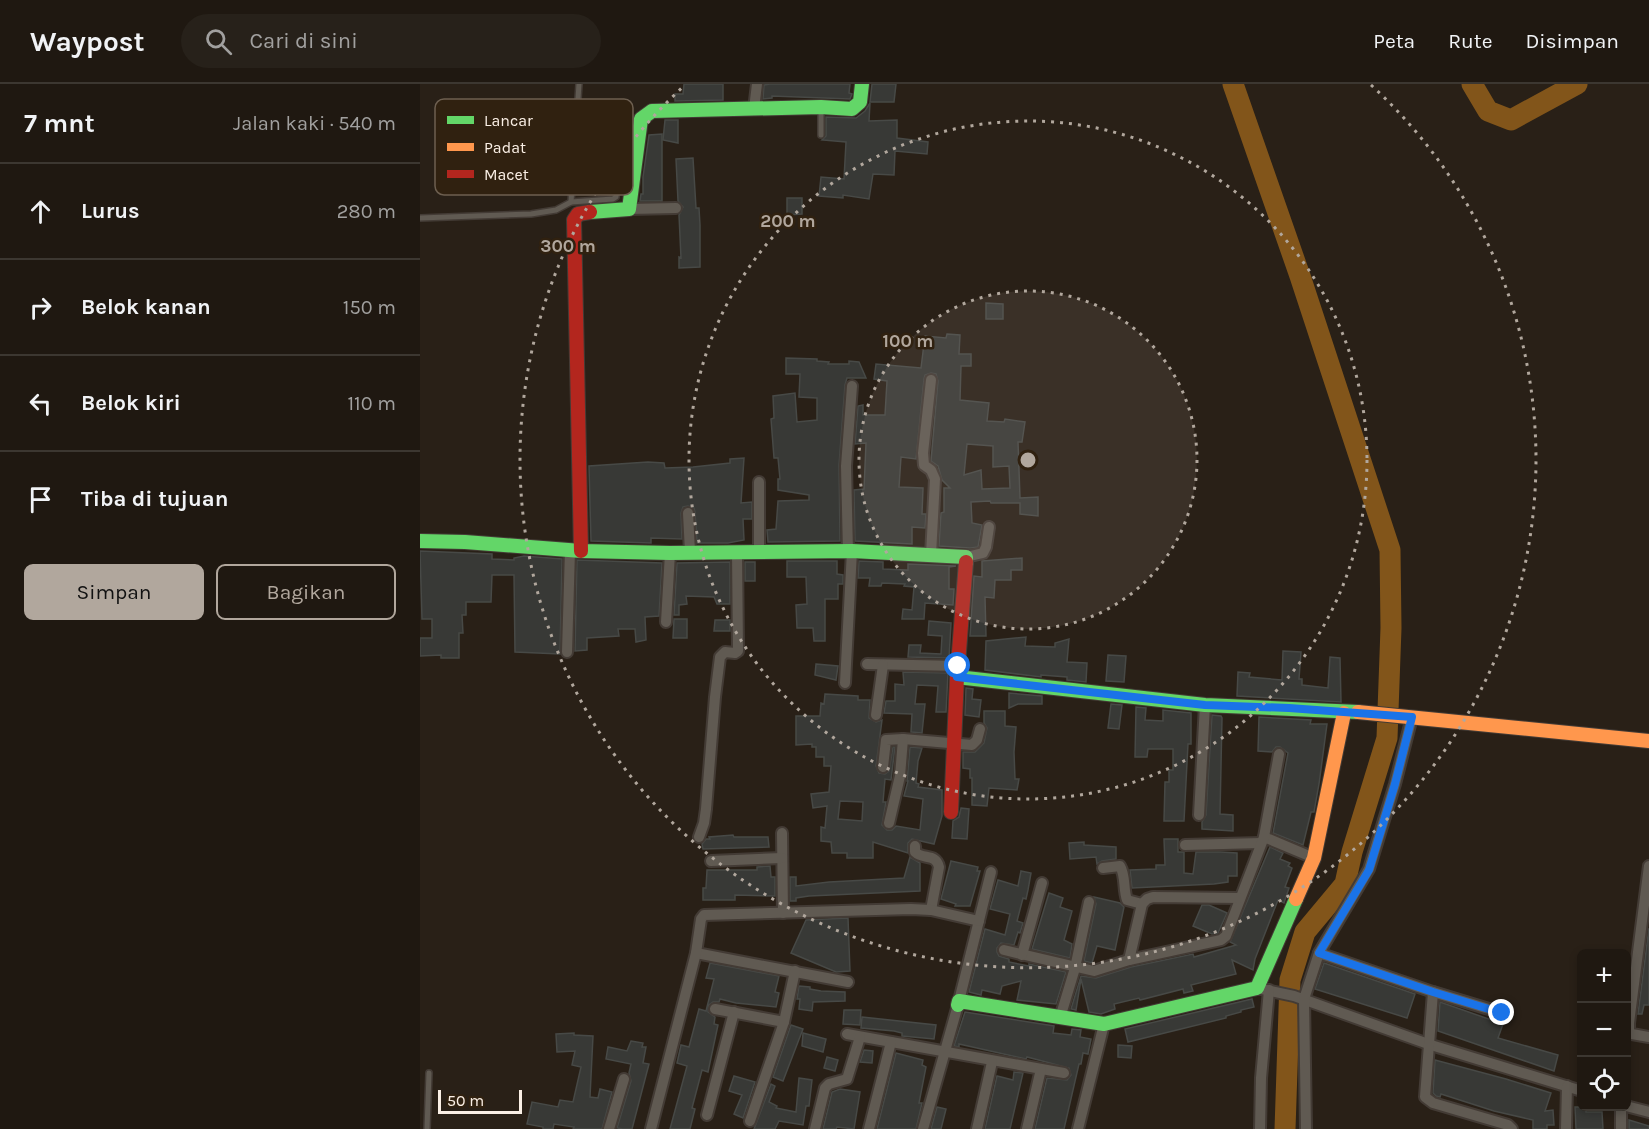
<!DOCTYPE html>
<html lang="id">
<meta charset="utf-8">
<style>
:root{--surface:#1f1811;--page:#27211a;--text:#f1f3f6;--muted:#a1a09f;--line:#3c3731;--accent:#b1a79d}
body{margin:0;font-family:Karla,sans-serif;background:var(--page);color:var(--text)}
.controls{position:absolute;right:18px;bottom:18px;display:grid;overflow:hidden;border-radius:9px;box-shadow:0 3px 9px #0003}
.controls button{width:54px;height:54px;display:grid;place-items:center;padding:0;border:0;border-bottom:2px solid var(--line);background:var(--surface);color:var(--text);font:30px sans-serif}
.scale{position:absolute;left:18px;bottom:15px;width:84px;box-sizing:border-box;padding-left:6px;border:3px solid #faefe5;border-top:0;font-size:16px;line-height:21px;white-space:nowrap;color:#faefe5;-webkit-text-stroke:4px #302110;paint-order:stroke}
.stop{position:absolute;width:18px;height:18px;margin:-14px;border:4px solid #1a73e8;border-radius:50%;background:#fff}
.stop.end{background:#1a73e8;border-color:#fff;box-shadow:0 2px 6px #0008}
.list{margin:0;padding:0;list-style:none}
h2{display:flex;justify-content:space-between;align-items:center;height:78px;margin:0;padding:0 24px;font-size:26px}
h2 small{font-size:20px;font-weight:400;color:var(--muted)}
.list li{display:grid;grid-template-columns:39px 1fr auto;gap:18px;align-items:center;box-sizing:border-box;height:96px;padding:0 24px;border-top:2px solid var(--line)}
.list b{display:block;font-size:22px;white-space:nowrap}
.list em{font-size:20px;font-style:normal;color:var(--muted)}
.actions{display:flex;gap:12px;padding:18px 24px}
.actions a{flex:1;padding:14px 0;border:2px solid var(--accent);border-radius:9px;text-align:center;font-size:21px;color:var(--accent)}
.actions .main{background:var(--accent);color:#111}
.icon{flex:none;width:33px;height:33px;fill:none;stroke:currentColor;stroke-width:2;stroke-linecap:round;stroke-linejoin:round}
.map{position:relative;flex:none;width:1229px;height:1045px;overflow:hidden}
header{display:flex;align-items:center;gap:36px;box-sizing:border-box;height:84px;padding:0 30px;background:var(--surface);border-bottom:2px solid var(--line)}
header strong{font-size:28px}
nav{display:flex;gap:33px;margin-inline-start:auto;font-size:21px}
.search{width:420px;height:54px;background:var(--page);display:flex;align-items:center;gap:15px;box-sizing:border-box;padding:0 21px;border-radius:33px;color:var(--muted);font-size:22px}
main{display:flex}
aside{flex:1;background:var(--surface)}
.map>svg:first-child{display:block}
.lines{fill:none;stroke-linecap:round;stroke-linejoin:round}
.river{stroke:#82551a;stroke-width:21}
.building{fill:#383936;stroke:#474946;stroke-width:1.5;fill-rule:evenodd}
.lane-casing{stroke:#433b35;stroke-width:8}
.street-casing{stroke:#433b35;stroke-width:14}
.fast-casing{stroke:#433b35;stroke-width:16}
.slow-casing{stroke:#433b35;stroke-width:16}
.jam-casing{stroke:#433b35;stroke-width:16}
.lane{stroke:#605a52;stroke-width:5}
.street{stroke:#605a52;stroke-width:10}
.fast{stroke:#63d668;stroke-width:14}
.slow{stroke:#ff974d;stroke-width:14}
.jam{stroke:#b3261e;stroke-width:14}
.route{stroke:#1a73e8;stroke-width:8}
.ring{fill:none;stroke:#b1a79d;stroke-width:3;stroke-dasharray:3 6}
.key{fill:#302110;stroke:#6d5f50;stroke-width:1.5}
.key-label{font-size:16px;fill:#faefe5}
.centre{fill:#b1a79d;stroke:#302110;stroke-width:3}
.ring-label{font-size:18px;text-anchor:middle;font-weight:bold;fill:#b1a79d;stroke:#302110;stroke-width:5;stroke-linejoin:round;paint-order:stroke}
</style>
<header>
<strong>Waypost</strong>
<div class="search"><svg class="icon" aria-label="search" viewBox="0 0 24 24"><circle cx="10" cy="10" r="6"/><path d="M15 15l6 6"/></svg>Cari di sini</div>
<nav><a>Peta</a><a>Rute</a><a>Disimpan</a></nav>
</header>
<main>
<aside>
<h2>7 mnt<small>Jalan kaki · 540 m</small></h2>
<ul class="list">
<li><svg class="icon" aria-label="ahead" viewBox="0 0 24 24"><path d="M12 20V5M6 11l6-6 6 6"/></svg><div><b>Lurus</b></div><em>280 m</em></li>
<li><svg class="icon" aria-label="right" viewBox="0 0 24 24"><path d="M7 20v-9h11M14 6l5 5-5 5"/></svg><div><b>Belok kanan</b></div><em>150 m</em></li>
<li><svg class="icon" aria-label="left" viewBox="0 0 24 24"><path d="M17 20v-9H6M10 6l-5 5 5 5"/></svg><div><b>Belok kiri</b></div><em>110 m</em></li>
<li><svg class="icon" aria-label="arrive" viewBox="0 0 24 24"><path d="M6 21V4h12l-3 4 3 4H6"/></svg><div><b>Tiba di tujuan</b></div></li>
</ul>
<div class="actions"><a class="main">Simpan</a><a>Bagikan</a></div>
</aside>
<div class="map">
<svg width="1229" height="1045" viewBox="0 0 1229 1045">
<rect width="100%" height="100%" fill="#292017"/>
<g class="lines">
<g class="river">
<path d="M813,0L880,192L970,466L971,544L967,654L932,768L925,800L885,848L870,896L865,1045"/>
<path d="M1052,0L1068,27L1091,36L1157,0"/>
</g>
</g>
<g class="building">
<path d="M264,0H303V16L255,17V10H263Z"/>
<path d="M350,0H430L429,9L432,10L430,15L352,12V14L343,15L344,1Z"/>
<path d="M452,0H476L474,18H450Z"/>
<path d="M450,19L449,37L477,36V54L508,58L507,70L475,67L474,91L453,90L449,115L423,111V114L399,112L401,93L424,95L426,58L402,56L406,52V33L436,34L445,27Z"/>
<path d="M245,36H258V59L243,56Z"/>
<path d="M242,50V117H220L221,110H223V93L229,51Z"/>
<path d="M273,74L276,124H279L280,141V183L259,184V173L261,174L259,131L263,123L258,117L256,75Z"/>
<path d="M367,114H382V130L367,131Z"/>
<path d="M566,219L583,220V235H566Z"/>
<path d="M527,250L540,251L539,270H551V282H541L540,316L569,319L567,337L584,338L585,335L605,338L602,358H598L600,414L618,413V432L600,430V419H571L570,417L551,418L552,439L562,441L558,463L550,464L519,462L521,429L524,428V404H530L522,396L518,382L511,377L518,297L516,290L511,289L505,291L504,295L496,375L481,373L479,403L503,404L502,430H506L505,444L492,443V460L435,457L434,406L444,405L446,359L435,360L438,322L443,321V331H465L467,297L454,295L456,280L501,284L505,252L526,254ZM547,360L573,362V383L589,382L590,404L562,405L561,386L544,391Z"/>
<path d="M366,274L397,275V277L409,278L408,280H429V277L439,278L446,294H427L425,301L419,381L420,457L348,458L347,446L356,445L358,417L389,416V411L358,406V395H360L358,374H354L351,335L354,334L353,312L375,309L377,338L397,336V314L379,313L380,290H366Z"/>
<path d="M324,374L321,419L332,418V435H323L324,456L308,459H277L275,428L274,424L268,422L263,423L261,429L262,455L231,454V459L171,457L169,382L228,378L244,379L245,384L273,383L310,379V375Z"/>
<path d="M0,467L72,470V475L94,476V474L104,472L142,475L140,570L95,568L94,491H72L71,518H46V531H42L43,549H39V574H21V571L0,572V554H12V535H2Z"/>
<path d="M602,474V486H591V496H575L574,514L565,513L566,552H550L554,492L562,493V477Z"/>
<path d="M157,476L242,479L239,532L225,533L226,556L216,558L215,545H198L199,552L167,554V566L155,567Z"/>
<path d="M367,477H417V490L423,491V500H418V515H405V557H394L393,544H377L376,521L387,520L386,493H367Z"/>
<path d="M439,477L463,478V485L486,486H488V480L536,482L529,483V505H534L533,521L505,519L504,535H482L483,525L492,526L494,503L484,502L485,500L462,499L461,502H449L450,494H438Z"/>
<path d="M310,478V520H297L294,513L266,512L267,520L259,521V531H254L257,479Z"/>
<rect x="325" y="478" width="10" height="19"/>
<path d="M254,535H267V554H253Z"/>
<path d="M295,536H310V547H294Z"/>
<path d="M509,537L531,539L529,574L488,573L489,561H501L500,569L521,570L522,552L508,551Z"/>
<path d="M606,553L605,562L635,563V559L649,555L647,578L667,579L666,598L647,596V593L621,591V593L565,586L566,557Z"/>
<path d="M863,567L881,568L879,595H882V601L908,604L910,573L920,574L921,618L817,612L818,588L830,589L829,593L862,596Z"/>
<path d="M688,571L706,572L704,598L686,597Z"/>
<path d="M396,580L418,582L416,596L395,591Z"/>
<path d="M483,588L528,589L526,628H516L518,602L497,601L495,620H505L502,649L491,648L492,630L464,629L466,617H475V600L484,601Z"/>
<path d="M546,604L553,605L552,615L561,616L559,633L545,631Z"/>
<path d="M589,609L622,612V620H598L589,624Z"/>
<path d="M405,610L438,612V616H450L449,634L456,638L462,636L456,682L459,689L465,690L469,687L473,663H475L471,696L465,695L463,718H466L462,741L467,746H472L476,742L500,746L503,715L484,712L488,697H487L490,663L502,664L498,677L496,699L499,700L498,703L522,706V732L514,760L492,755L488,759V769L453,758V774H427V769H412L411,758L401,757V743L405,744L407,722L393,724L391,710L409,708L411,682H404V673H396V663H392V660L376,661V632H400L401,619L404,620ZM420,717L443,718L442,737L418,735Z"/>
<path d="M691,620L702,621L699,645L688,644Z"/>
<path d="M716,623L726,624L725,636L743,637V626L771,629V660H768L764,737H744L745,698H749V686H753V665H728L727,673H715Z"/>
<path d="M564,627H585V642L596,643L594,668L595,695H599L597,706L569,704L567,722L552,721V694H550V685L543,684V668H555L564,659L567,644L564,639Z"/>
<path d="M792,631L801,632L802,634L800,730L813,731V747L782,745V738L786,731Z"/>
<path d="M839,633L891,636L890,640H907L899,700L894,728H891L883,761L853,749L868,669L860,663H856L852,668L838,667Z"/>
<path d="M541,724L549,725L547,755L532,754L533,737L539,733Z"/>
<path d="M313,751L314,753H348L349,763L283,765L282,760L286,755H290L289,753Z"/>
<path d="M744,755H758V768H764V789L773,790L776,768H800L817,769V792H808V798L794,800L712,804L710,786L736,785V781H745Z"/>
<path d="M664,758V761L696,763V775L682,777L677,780L676,773L650,775L649,759Z"/>
<path d="M850,763L863,769L860,775L870,779L868,782L872,784L865,803L869,804L864,819L858,816L835,875L833,886L812,876L816,890L771,901L773,907L764,909L763,905L720,916L719,914L694,920L695,925L681,930L669,928L661,895L656,926L651,925L661,892L676,894L711,883L773,870L774,873L816,861L810,858Z"/>
<path d="M490,773L500,779V807L389,812L376,814V817H370V793H376V802L409,798L484,794Z"/>
<path d="M531,777L558,783L557,787H560L550,822H535L536,820L521,815Z"/>
<path d="M350,782L351,793H355V812L315,811V816H283V804H286L287,786H337V783Z"/>
<path d="M601,787L611,789L608,806L606,815L603,814L597,837L603,839L600,849L598,848L594,861L581,859L577,864V868L579,872L589,875V878L609,882V880L646,888L636,920L597,916L601,897L582,902L580,910L562,906L561,911L549,908L565,845L585,851L590,830L570,825L578,796L598,802Z"/>
<path d="M629,809L643,814L640,823L652,827L644,856L652,860L650,874L612,865Z"/>
<path d="M674,813L700,819L704,823L695,866L677,862L672,879L664,877L676,820Z"/>
<path d="M782,821H789L807,829L798,849L792,850L773,842Z"/>
<path d="M428,834L430,887L416,888L371,869L386,836Z"/>
<path d="M1229,844V921H1224L1222,930H1218Z"/>
<path d="M290,879L359,892L355,908L359,909L356,923L316,919L300,915L299,918H293L289,921L288,928L295,933L294,940L298,941L288,988L282,986L272,1024L275,1025L270,1045H250L267,982L257,979L261,961L269,963L279,925L286,927L294,895L286,894Z"/>
<path d="M904,879L995,910L987,934L895,905Z"/>
<path d="M379,902L390,903V905L401,907L425,908V917L393,918L392,927L379,925L380,915H377Z"/>
<path d="M832,915L834,923L821,926V928L806,932V934L708,958L705,945Z"/>
<path d="M1020,918L1083,940L1078,954L1138,971L1134,987L1018,947Z"/>
<path d="M424,926H441L440,941L423,940Z"/>
<path d="M545,928L634,942L633,949L651,951L652,945L661,946L660,953L671,955L668,970L663,969L661,980H659L644,1045H615L627,994L647,996L651,991L649,984L607,973L606,975L597,973L539,960V963L534,962Z"/>
<path d="M442,933L516,941L514,955L482,952V949L474,947L441,944Z"/>
<path d="M371,941L383,945L363,997L353,993Z"/>
<path d="M154,949V951L173,952L170,1013L178,1014L180,1005L192,1008L182,1045H153L154,1043L134,1040L133,1045H123V1043L107,1040L112,1018L138,1023L140,1016L153,1018L161,983L152,981L155,967L137,968L136,950Z"/>
<path d="M383,949L406,955L403,968L382,962Z"/>
<path d="M211,957L223,959L222,963H226L223,979L229,980L212,1045H203L197,1044L211,997L209,989L211,980L186,975L188,963L207,967Z"/>
<path d="M698,961L712,962L711,974L698,973Z"/>
<path d="M444,966L453,967L452,979L440,978Z"/>
<path d="M476,969L503,976L502,981L506,983L499,1019H502L496,1045H457Z"/>
<path d="M407,973L418,976L415,987L404,984Z"/>
<path d="M1015,976L1086,995L1131,1009L1125,1027L1133,1026L1134,1041H1127V1045H1113V1036L1074,1027L1021,1010L1020,1013L1016,1012L1013,1009Z"/>
<path d="M594,988L603,989L590,1045H565L577,992L593,996Z"/>
<path d="M314,992L335,998L323,1034L314,1030L322,1011L309,1007Z"/>
<path d="M379,994L392,996L389,1022H386L383,1041L359,1037L355,1045H334L351,1000L355,1002L349,1018L357,1022L356,1024L376,1028Z"/>
<path d="M420,1005L440,1008L434,1045L417,1043L416,1045H403L412,1008Z"/>
<path d="M517,1023L526,1025L521,1045H511Z"/>
<path d="M1155,1023H1166V1028H1182L1183,1045H1156Z"/>
<path d="M1209,1036L1229,1042V1045H1209Z"/>
</g>
<g class="lines">
<defs>
<g id="lane">
<path d="M401,51V24"/>
<path d="M151,118L193,115L196,113L203,50L199,44L156,40"/>
<path d="M0,134L111,130L136,126L151,118L159,0"/>
<path d="M7,1045L9,989"/>
</g>
<g id="street">
<path d="M334,25L337,0"/>
<path d="M209,125L256,124"/>
<path d="M268,429L270,468"/>
<path d="M339,467V398"/>
<path d="M428,468L426,382L432,302"/>
<path d="M511,471L515,395L511,386L504,381L503,369L511,296"/>
<path d="M546,473L563,469L566,463L569,443"/>
<path d="M246,538L250,469"/>
<path d="M147,568L150,466"/>
<path d="M447,580L538,582"/>
<path d="M425,599L432,467"/>
<path d="M456,631L463,581"/>
<path d="M463,683L466,656L483,655L552,661L557,656L560,645"/>
<path d="M779,731L785,621"/>
<path d="M469,739L480,692L483,655"/>
<path d="M362,749L363,829"/>
<path d="M279,753L284,739L286,725L295,613L300,573L305,568L315,569L318,567L317,468"/>
<path d="M844,753L894,774"/>
<path d="M765,761L841,759"/>
<path d="M495,762V768C503,776 516,769 519,783L511,826"/>
<path d="M291,777L362,774"/>
<path d="M1229,782L1209,939V947L1212,950L1229,953"/>
<path d="M683,784L700,782C706,792 703,805 707,816L722,820"/>
<path d="M584,866L674,887L709,876L801,856L806,852L844,753L859,670"/>
<path d="M276,869L428,898"/>
<path d="M899,869L949,785L975,700L992,633"/>
<path d="M602,871L622,799"/>
<path d="M709,876L722,820L727,815L733,813L820,814"/>
<path d="M837,904L874,912L1011,961L1162,1007"/>
<path d="M1013,908L1005,1013L1013,1019L1088,1041L1092,1045"/>
<path d="M539,917L571,788"/>
<path d="M295,925L364,938"/>
<path d="M640,934L655,884L669,818"/>
<path d="M427,950L644,989"/>
<path d="M1206,1022L1229,1028"/>
<path d="M287,1031L314,928"/>
<path d="M330,1037L364,938L375,887"/>
<path d="M189,1045L204,995"/>
<path d="M231,1045L276,869L281,835L284,831L491,825L511,826L559,837"/>
<path d="M395,1045L405,1004L409,1000L427,995L440,953"/>
<path d="M449,1045L471,958"/>
<path d="M503,1045L538,921"/>
<path d="M557,1045L572,978"/>
<path d="M607,1045L621,985"/>
<path d="M658,1045L684,940"/>
<path d="M840,1045L841,994L849,906"/>
<path d="M886,1045L884,915L899,869L1013,908L1082,929"/>
<path d="M1146,1045L1147,1002"/>
<path d="M1201,1045V1022"/>
</g>
<g id="fast">
<path d="M170,128L209,125L221,35L232,27L401,23L432,25L440,18L442,0"/>
<path d="M0,457L45,458L161,467L250,469L432,467L546,473V478"/>
<path d="M537,593L785,621L938,628"/>
<path d="M538,921L539,917L684,940L837,904L876,815"/>
</g>
<g id="slow">
<path d="M938,628L1229,657"/>
<path d="M876,815L894,774L924,629"/>
</g>
<g id="jam">
<path d="M161,467L154,136L158,130L170,128"/>
<path d="M531,728L537,593L546,478"/>
</g>
</defs>
<use href="#lane" class="lane-casing"/>
<use href="#street" class="street-casing"/>
<use href="#fast" class="fast-casing"/>
<use href="#slow" class="slow-casing"/>
<use href="#jam" class="jam-casing"/>
<use href="#lane" class="lane"/>
<use href="#street" class="street"/>
<use href="#fast" class="fast"/>
<use href="#slow" class="slow"/>
<use href="#jam" class="jam"/>
</g>
<g class="lines">
<path class="route" d="M538,582L537,593L785,621L869,624L992,633L975,700L949,786L899,869L1013,908L1082,929"/>
</g>
<circle cx="608" cy="376" r="169" fill="#b1a79d" fill-opacity=".12"/>
<g class="ring">
<circle cx="608" cy="376" r="169"/>
<circle cx="608" cy="376" r="339"/>
<path d="M951 1A508 508 0 1 1 265 1"/>
</g>
<rect x="15" y="15" width="198" height="96" rx="9" class="key"/>
<rect x="27" y="32" width="27" height="8" fill="#63d668"/>
<rect x="27" y="59" width="27" height="8" fill="#ff974d"/>
<rect x="27" y="86" width="27" height="8" fill="#b3261e"/>
<g class="key-label">
<text x="64" y="42">Lancar</text>
<text x="64" y="69">Padat</text>
<text x="64" y="96">Macet</text>
</g>
<circle cx="608" cy="376" r="9" class="centre"/>
<g class="ring-label">
<text x="368" y="143">200 m</text>
<text x="148" y="168">300 m</text>
<text x="488" y="263">100 m</text>
</g>
</svg>
<div class="controls">
<button>+</button>
<button>−</button>
<button><svg class="icon" aria-label="locate" viewBox="0 0 24 24"><circle cx="12" cy="12" r="6"/><path d="M12 2v4M12 18v4M2 12h4M18 12h4"/></svg></button>
</div>
<div class="scale">50 m</div>
<div class="stop" style="left:538px;top:582px"></div>
<div class="stop end" style="left:1082px;top:929px"></div>
</div>
</main>
